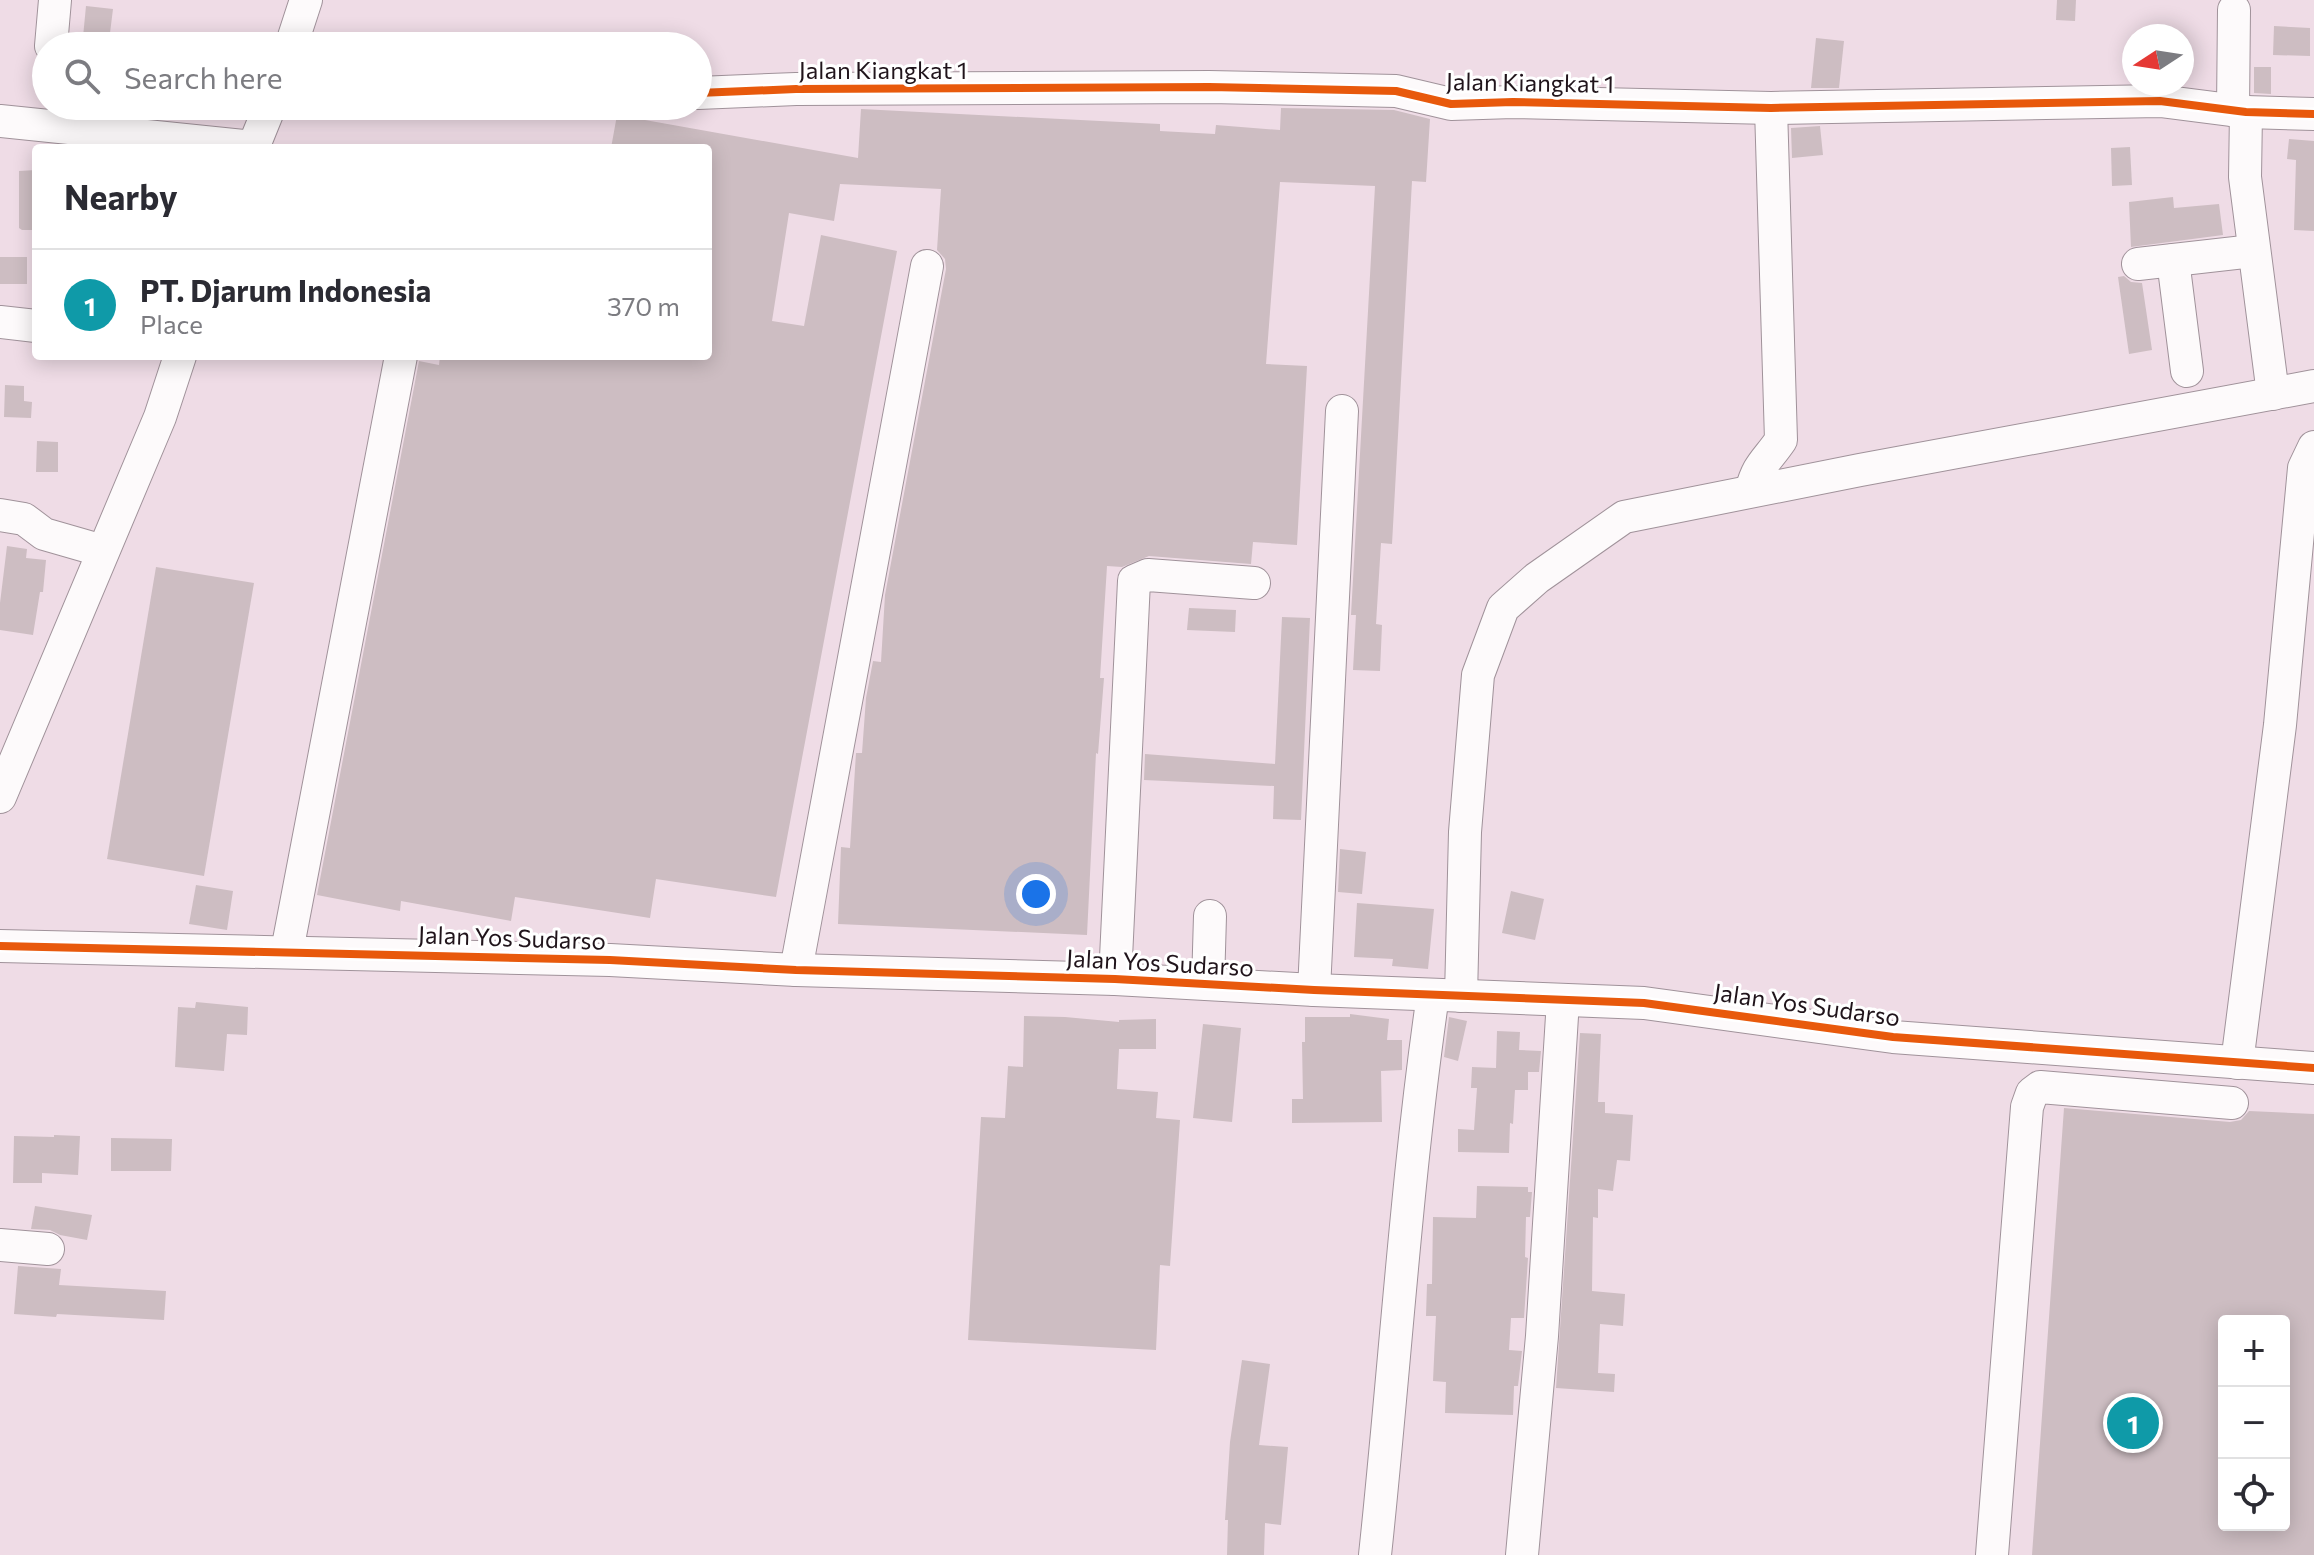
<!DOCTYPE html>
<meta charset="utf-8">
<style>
:root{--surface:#fff;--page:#f2f2f3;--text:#2b2b33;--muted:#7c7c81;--line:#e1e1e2;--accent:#685a62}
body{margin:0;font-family:Commissioner,sans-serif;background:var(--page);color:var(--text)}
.controls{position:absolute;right:24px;bottom:24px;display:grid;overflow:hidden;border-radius:8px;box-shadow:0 4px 20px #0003}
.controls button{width:72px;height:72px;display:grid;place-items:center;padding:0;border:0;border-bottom:2px solid var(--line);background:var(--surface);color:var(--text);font:40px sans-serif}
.compass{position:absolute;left:2122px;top:24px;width:72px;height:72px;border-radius:50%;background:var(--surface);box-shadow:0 4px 20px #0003;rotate:258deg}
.you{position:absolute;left:1036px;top:894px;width:28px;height:28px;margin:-20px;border:6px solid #fff;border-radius:50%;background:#1a73e8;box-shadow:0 0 0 12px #1a73e833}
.badge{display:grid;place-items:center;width:52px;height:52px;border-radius:50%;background:var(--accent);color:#fff;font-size:26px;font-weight:700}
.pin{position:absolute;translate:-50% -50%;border:4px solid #fff;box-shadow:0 2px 8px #0006}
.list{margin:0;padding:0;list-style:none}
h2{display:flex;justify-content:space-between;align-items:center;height:104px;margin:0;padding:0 32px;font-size:34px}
h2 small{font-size:26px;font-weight:400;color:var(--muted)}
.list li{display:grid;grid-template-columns:52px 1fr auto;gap:24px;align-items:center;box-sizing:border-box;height:112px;padding:0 32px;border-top:2px solid var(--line)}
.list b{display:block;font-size:30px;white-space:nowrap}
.list p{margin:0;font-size:26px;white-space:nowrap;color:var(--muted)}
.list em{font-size:26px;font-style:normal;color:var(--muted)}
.icon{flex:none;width:44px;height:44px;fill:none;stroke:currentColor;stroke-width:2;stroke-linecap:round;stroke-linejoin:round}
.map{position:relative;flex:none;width:2314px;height:1555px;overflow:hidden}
.search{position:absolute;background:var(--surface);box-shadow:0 4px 20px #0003;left:32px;top:32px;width:680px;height:88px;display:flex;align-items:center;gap:20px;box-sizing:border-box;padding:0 28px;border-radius:44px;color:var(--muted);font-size:30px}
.panel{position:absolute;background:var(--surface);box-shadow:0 4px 20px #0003;left:32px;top:144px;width:680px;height:216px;border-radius:8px}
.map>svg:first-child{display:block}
.building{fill:#cdbdc2;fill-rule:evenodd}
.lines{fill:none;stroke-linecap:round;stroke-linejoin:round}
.minor-casing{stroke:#a0929a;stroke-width:34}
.minor{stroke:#fdfafb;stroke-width:32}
.cycleway-casing{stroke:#fff;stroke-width:13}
.cycleway{stroke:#e8590c;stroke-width:8}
.labels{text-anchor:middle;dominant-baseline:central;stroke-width:6;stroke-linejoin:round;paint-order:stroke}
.street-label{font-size:24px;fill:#20141b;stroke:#fff}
</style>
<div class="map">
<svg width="2314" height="1555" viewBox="0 0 2314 1555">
<rect width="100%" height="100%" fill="#efdce6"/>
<g class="building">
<path d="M2057,0H2076L2075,21L2056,20Z"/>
<path d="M86,6L113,9L109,41L83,37Z"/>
<path d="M2274,26L2310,28V56L2273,55Z"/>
<path d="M1816,38L1844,41L1839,88H1811Z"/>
<path d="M2254,67H2271V94L2254,93Z"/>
<path d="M1281,108L1394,110L1430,119L1426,182L1412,181L1392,544L1381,543L1376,624L1382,625L1380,671L1353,670L1356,615H1351L1375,186L1280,182L1266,364L1307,366L1297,545L1253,542L1251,564L1149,556L1122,567L1107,566L1100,678H1104L1098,754L1096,753L1087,935L838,924L841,847L850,848L856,753H862L866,698L873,661L881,662L885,595L946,269L945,259L937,250L941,189L840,184L834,221L789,213L772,321L804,326L821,235L897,251L776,897L656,879L650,918L515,897L511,921L401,901L400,911L317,895L419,361L439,365L440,356H708V148H611L617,115L858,158L861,109L1160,124V131L1215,134L1216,125L1280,130Z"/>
<path d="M1820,126L1823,155L1792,158L1791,128Z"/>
<path d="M2289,139L2314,141V231L2294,230L2296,160L2287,159Z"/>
<path d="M2130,147L2132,185L2112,186L2111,148Z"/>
<path d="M36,170V230H22L19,228V171Z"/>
<path d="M2173,197L2174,208L2219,204L2223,235L2131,247L2129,202Z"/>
<rect x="0" y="257" width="27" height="27"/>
<path d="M2124,276L2131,282L2142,283L2152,350L2129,354L2118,277Z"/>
<path d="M5,385L24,386V401L32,402L31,418L4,417Z"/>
<path d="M37,441L58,442V472H36Z"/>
<path d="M7,546L27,549L26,558L46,560L43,592H40L33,635L0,630V603Z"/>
<path d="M156,567L254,583L204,876L107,859Z"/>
<path d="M1189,608L1236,610L1235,632L1187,630Z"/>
<path d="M1282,617L1310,618L1301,820L1273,819L1274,786L1144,780L1145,754L1275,764Z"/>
<path d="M1340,849L1366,852L1362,894L1338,892Z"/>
<path d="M196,885L233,891L227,930L189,924Z"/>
<path d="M1511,891L1544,899L1535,940L1502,933Z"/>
<path d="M1357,903L1434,909L1428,969L1392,966L1393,959L1354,957Z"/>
<path d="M196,1002L248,1007L247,1035L227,1034L224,1071L175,1067L178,1007L195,1008Z"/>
<path d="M1350,1014L1389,1019L1387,1040H1402V1070L1381,1071L1382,1122L1292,1123V1099H1303L1302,1042H1305V1017H1350Z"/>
<path d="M1024,1016L1065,1017L1119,1022V1020L1156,1019V1049H1119L1117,1089L1158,1092L1156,1118L1180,1120L1170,1266L1160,1265L1156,1350L968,1340L981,1117L1005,1118L1008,1066L1023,1067Z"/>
<path d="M1449,1017L1467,1021L1458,1061L1444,1057Z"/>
<path d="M1203,1024L1241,1028L1232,1122L1193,1118Z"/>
<path d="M1497,1031L1520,1032L1519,1050L1541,1051L1539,1072H1528V1090H1515L1513,1124L1510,1123L1509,1153L1458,1152V1129L1474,1130L1477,1088H1471L1472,1067L1496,1068Z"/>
<path d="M1580,1033L1601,1034L1598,1102H1605V1113L1633,1115L1630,1161L1617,1160L1613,1191L1598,1189V1218L1593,1217L1592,1291L1625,1294L1623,1326L1600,1324L1598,1373L1615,1374L1614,1392L1556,1388Z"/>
<path d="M2064,1108L2230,1122L2241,1120L2249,1111L2314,1114V1555H2032ZM2224,1321H2284V1525H2224Z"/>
<path d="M54,1135L80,1136L78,1175L42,1173V1183H13L14,1136L54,1137Z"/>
<path d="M111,1138L172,1139L171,1171H111Z"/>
<path d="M1477,1186L1528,1187V1192H1532L1530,1217H1526L1525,1257L1528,1258L1524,1318H1511L1509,1350L1522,1351L1518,1386H1514L1513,1415L1445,1413L1446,1382L1433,1381L1436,1316H1426L1427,1284H1432L1433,1217L1476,1218Z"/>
<path d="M35,1206L92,1215L87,1240L60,1235L50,1230L31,1229Z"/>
<path d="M18,1266L61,1269L59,1285L166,1291L164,1320L57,1314L56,1317L14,1314Z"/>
<path d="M1242,1360L1270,1364L1259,1445L1288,1447L1281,1525L1265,1523L1264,1555H1227L1228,1520H1225L1230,1442Z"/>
</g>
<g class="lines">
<defs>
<g id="minor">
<path d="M51,46L55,0"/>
<path d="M291,46L306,0"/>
<path d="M698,93L796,89L1209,87L1396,91L1451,104L1513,102L1771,108L2160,101L2246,112L2314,114"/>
<path d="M2233,110L2234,10"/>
<path d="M2246,112L2245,177L2273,394"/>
<path d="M0,121L253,147"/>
<path d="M253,148L270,106"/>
<path d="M2173,260L2187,371"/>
<path d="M2138,264L2253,251"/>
<path d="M0,322L36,326"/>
<path d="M1751,491C1758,464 1766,462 1781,440L1771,108"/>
<path d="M0,515L24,519L44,534L103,551"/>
<path d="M0,797L160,417L180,356"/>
<path d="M0,946L610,960L796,970L1115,979L1314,990L1644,1003L1893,1037L2314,1068"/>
<path d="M287,951L401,356"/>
<path d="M796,970L927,266"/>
<path d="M1115,979L1134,581L1148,575L1254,583"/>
<path d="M1208,984L1210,916"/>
<path d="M1314,990L1342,411"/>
<path d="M1461,996L1465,832L1478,675L1503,608L1537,578L1624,517L1860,470L2314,386"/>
<path d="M2237,1063L2280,725L2304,468L2314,447"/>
<path d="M0,1245L48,1249"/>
<path d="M1375,1555C1395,1368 1406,1181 1433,995"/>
<path d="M1522,1555L1542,1336L1563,1000"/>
<path d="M1992,1555L2027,1107L2032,1093L2040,1087L2232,1103"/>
</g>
</defs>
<use href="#minor" class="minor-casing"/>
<use href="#minor" class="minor"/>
<defs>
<g id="cycleway">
<path d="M698,93L796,89L1209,87L1396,91L1451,104L1513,102L1771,108L2160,101L2246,112L2314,114"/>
<path d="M0,946L610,960L796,970L1115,979L1314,990L1644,1003L1893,1037L2314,1068"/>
</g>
</defs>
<use href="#cycleway" class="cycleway-casing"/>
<use href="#cycleway" class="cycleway"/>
</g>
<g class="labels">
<g class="street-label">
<text x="883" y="69">Jalan Kiangkat 1</text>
<text transform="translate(1530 82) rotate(1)">Jalan Kiangkat 1</text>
<text transform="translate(512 937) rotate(2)">Jalan Yos Sudarso</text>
<text transform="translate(1160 962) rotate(3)">Jalan Yos Sudarso</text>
<text transform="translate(1807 1004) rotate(8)">Jalan Yos Sudarso</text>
</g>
</g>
</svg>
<div class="controls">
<button>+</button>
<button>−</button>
<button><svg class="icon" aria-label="locate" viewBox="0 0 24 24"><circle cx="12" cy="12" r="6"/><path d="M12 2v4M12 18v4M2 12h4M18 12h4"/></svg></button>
</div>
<svg class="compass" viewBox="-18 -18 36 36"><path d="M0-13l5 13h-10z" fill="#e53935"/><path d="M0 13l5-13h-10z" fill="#7c7c81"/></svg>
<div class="you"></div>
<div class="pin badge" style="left:2133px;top:1423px;background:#0f9aa8">1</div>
<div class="search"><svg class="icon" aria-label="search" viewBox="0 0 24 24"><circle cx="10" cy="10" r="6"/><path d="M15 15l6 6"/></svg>Search here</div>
<section class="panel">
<h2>Nearby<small></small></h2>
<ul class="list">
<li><span class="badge" style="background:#0f9aa8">1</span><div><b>PT. Djarum Indonesia</b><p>Place</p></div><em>370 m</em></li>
</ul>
</section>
</div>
